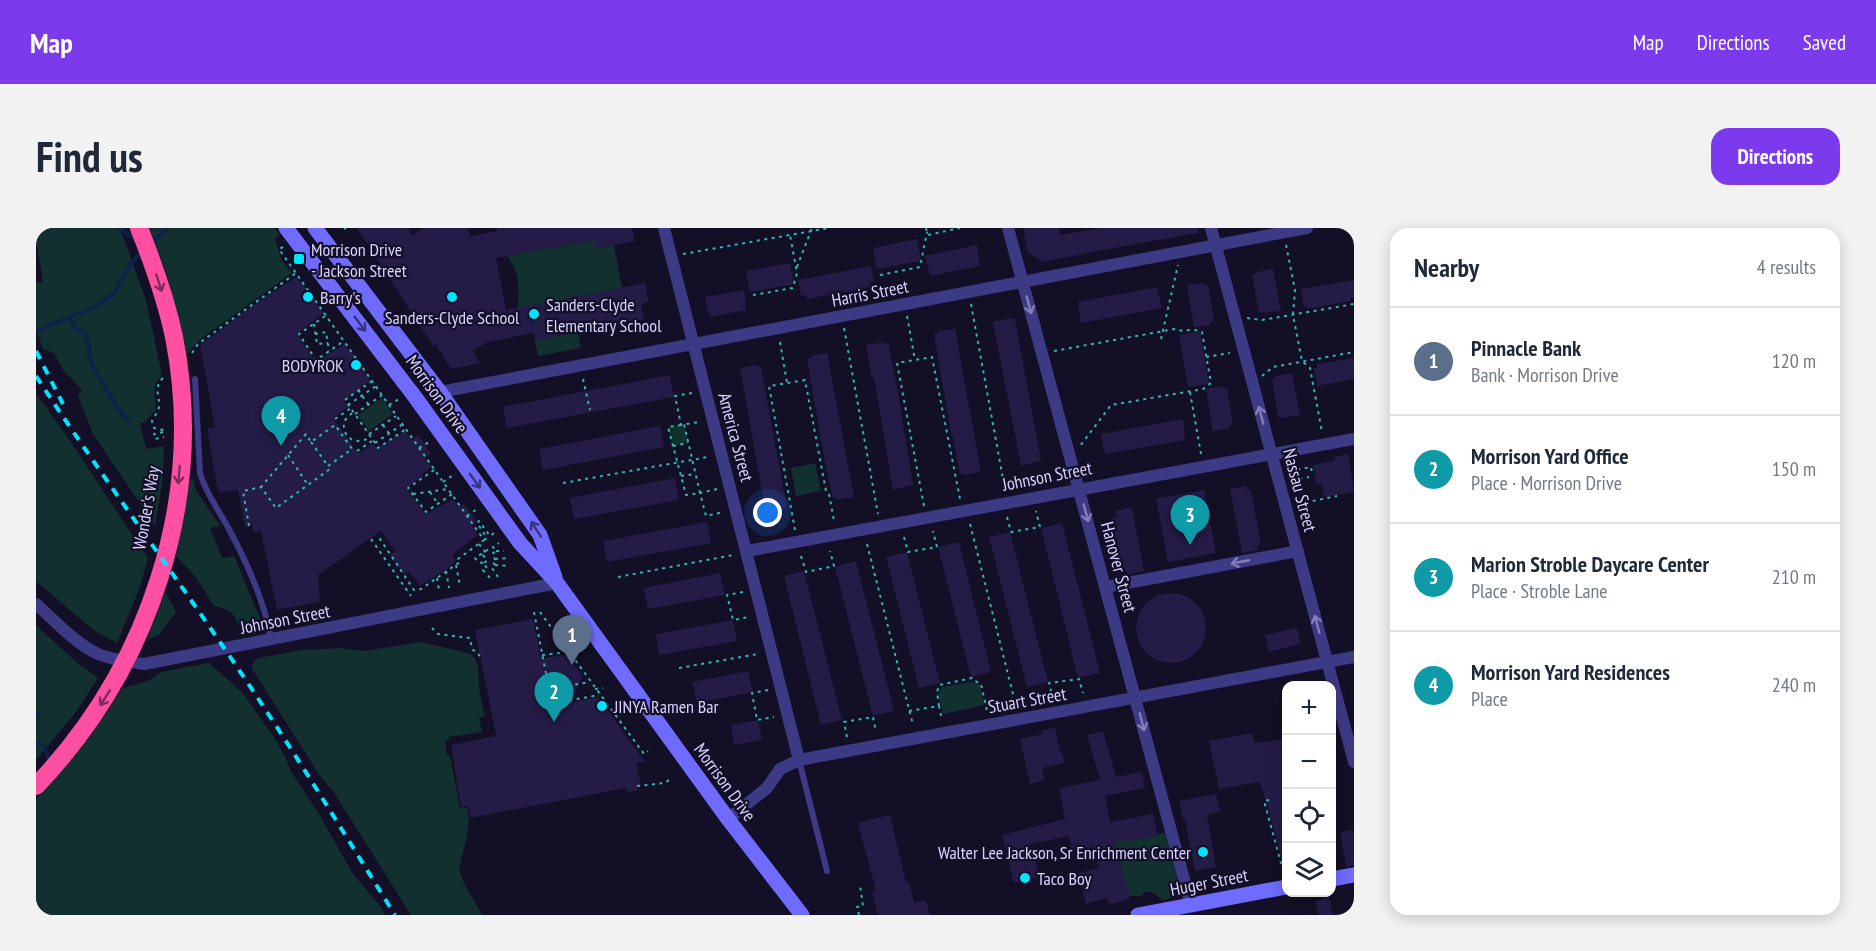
<!DOCTYPE html>
<meta charset="utf-8">
<style>
:root{--surface:#fff;--page:#f2f2f3;--text:#1f2937;--muted:#747a83;--line:#e0e1e3;--accent:#7c3aed}
body{margin:0;font-family:"PT Sans Narrow",sans-serif;background:var(--page);color:var(--text)}
.controls{position:absolute;right:18px;bottom:18px;display:grid;overflow:hidden;border-radius:12px;box-shadow:0 3px 15px #0003}
.controls button{width:54px;height:54px;display:grid;place-items:center;padding:0;border:0;border-bottom:2px solid var(--line);background:var(--surface);color:var(--text);font:30px sans-serif}
.you{position:absolute;left:732px;top:285px;width:21px;height:21px;margin:-15px;border:4px solid #fff;border-radius:50%;background:#1a73e8;box-shadow:0 0 0 9px #1a73e833}
.badge{display:grid;place-items:center;width:39px;height:39px;border-radius:50%;background:var(--accent);color:#fff;font-size:20px;font-weight:700}
.pin{position:absolute;translate:-50% -50px;filter:drop-shadow(0 2px 3px #0008)}
.pin::after{content:'';position:absolute;top:32px;width:21px;height:18px;background:inherit;clip-path:polygon(0 0,100% 0,50% 100%)}
.list{margin:0;padding:0;list-style:none}
h2{display:flex;justify-content:space-between;align-items:center;height:78px;margin:0;padding:0 24px;font-size:26px}
h2 small{font-size:20px;font-weight:400;color:var(--muted)}
.list li{display:grid;grid-template-columns:39px 1fr auto;gap:18px;align-items:center;box-sizing:border-box;height:108px;padding:0 24px;border-top:2px solid var(--line)}
.list b{display:block;font-size:22px;white-space:nowrap}
.list p{margin:0;font-size:20px;white-space:nowrap;color:var(--muted)}
.list em{font-size:20px;font-style:normal;color:var(--muted)}
.icon{flex:none;width:33px;height:33px;fill:none;stroke:currentColor;stroke-width:2;stroke-linecap:round;stroke-linejoin:round}
.map{position:relative;flex:none;width:1318px;height:687px;overflow:hidden;border-radius:18px}
header{display:flex;align-items:center;gap:36px;box-sizing:border-box;height:84px;padding:0 30px;background:var(--accent);color:#fff}
header strong{font-size:28px}
nav{display:flex;gap:33px;margin-inline-start:auto;font-size:21px}
.intro{display:flex;align-items:center;justify-content:space-between;box-sizing:border-box;height:144px;padding:0 36px}
h1{margin:0;font-size:42px}
.button{padding:15px 27px;border-radius:18px;background:var(--accent);color:#fff;font-size:21px;font-weight:700}
main{display:flex;gap:36px;padding:0 36px}
aside{flex:1;background:var(--surface);border-radius:18px;box-shadow:0 3px 15px #0003}
.map>svg:first-child{display:block}
.green{fill:#12302f}
.lines{fill:none;stroke-linecap:round;stroke-linejoin:round}
.stream{stroke:#0c2248;stroke-width:4}
.building{fill:#241b47}
.path{stroke:#2fb8b0;stroke-width:2;stroke-dasharray:3 4.5;stroke-linecap:butt}
.lane{stroke:#3d3a85;stroke-width:6}
.street{stroke:#3d3a85;stroke-width:12}
.secondary{stroke:#6f6bff;stroke-width:15}
.highway{stroke:#ff4fa3;stroke-width:18}
.rail{stroke:#00e5ff;stroke-width:4;stroke-dasharray:9 8;stroke-linecap:butt}
.oneway{stroke:#7d2c5e}
.oneway2{stroke:#837fbc}
.oneway3{stroke:#38347d}
.poi-dot{fill:#00e5ff;stroke:#130f26;stroke-width:2}
.labels{text-anchor:middle;dominant-baseline:central;stroke-width:4.5;stroke-linejoin:round;paint-order:stroke}
.poi-label{font-size:18px;fill:#d9d4ff;stroke:#130f26;text-anchor:start}
.street-label{font-size:18px;fill:#d9d4ff;stroke:#130f26}
</style>
<header>
<strong>Map</strong>
<nav><a>Map</a><a>Directions</a><a>Saved</a></nav>
</header>
<div class="intro"><h1>Find us</h1><a class="button">Directions</a></div>
<main>
<div class="map">
<svg width="1318" height="687" viewBox="0 0 1318 687">
<rect width="100%" height="100%" fill="#130f26"/>
<g class="green">
<path d="M0,0H84L110,72L125,142V149C114,158 120,170 120,182L108,194L104,195L110,221L128,218L127,250L119,298L57,206L42,168L46,162L27,142L18,125L7,121L0,101V55L7,54L0,12Z"/>
<path d="M113,0H238L244,7L239,11L246,33L256,45L166,110L150,127L131,47Z"/>
<path d="M559,12L578,17L586,60L482,80C483,60 484,45 471,28Z"/>
<path d="M542,104L545,120L502,128L499,112Z"/>
<path d="M0,166C40,218 74,275 112,330L104,359L81,415L60,404L0,353Z"/>
<path d="M346,170L357,186L333,203L322,187Z"/>
<path d="M648,196L653,215L637,218L632,199Z"/>
<path d="M779,235L785,263L760,268L755,240Z"/>
<path d="M157,251L160,262L184,298L174,300L186,330L198,328L226,395L205,402C198,386 197,382 178,378L159,348L140,328L153,253Z"/>
<path d="M129,363L140,384L123,407L111,412Z"/>
<path d="M0,397L39,433L62,450L40,484L0,532Z"/>
<path d="M385,414C393,416 432,424 436,427C445,435 442,450 443,460C444,469 447,479 449,488L443,490L446,504L413,509V512L409,513L411,528H414L424,580H431L433,591L432,602L423,643L428,655L446,687H375L297,563L284,548L215,439L219,432L223,430L265,422L304,420L328,423Z"/>
<path d="M173,435L206,464L237,508L250,530L254,542L283,586L317,646L345,679L349,687H0V571L46,520L87,460L112,453L125,444Z"/>
<path d="M935,454L944,457L948,477L907,486L902,466L906,459Z"/>
<path d="M1129,605L1143,658C1143,668 1135,671 1127,672L1115,664H1109L1105,668H1093L1078,615Z"/>
</g>
<g class="lines">
<g class="stream">
<path d="M83,0L95,8L99,12"/>
<path d="M115,15L132,0"/>
<path d="M33,90L40,101L49,105L53,119V128L57,138L78,175L93,195"/>
<path d="M0,103L59,79L78,65L96,34L107,23"/>
<path d="M0,488L3,486"/>
<path d="M0,515L7,517L13,531"/>
</g>
</g>
<g class="building">
<path d="M321,0H372L376,7L388,0H430L435,8L461,3V0H596L599,13L561,20L559,12L460,30L470,82L609,55L613,74L605,76L608,91L499,112L498,105L452,114L437,123L444,135L415,141L400,116L397,118Z"/>
<path d="M987,0H1023L1024,7L1064,0H1162V5L1072,21L1007,34L992,25Z"/>
<path d="M881,11L885,33L841,41L837,20Z"/>
<path d="M941,17L944,38L894,48L889,28Z"/>
<path d="M754,35L758,56L714,64L710,43Z"/>
<path d="M835,38L838,54L833,55L834,59L771,71L770,67L765,68L762,52Z"/>
<path d="M1237,41L1245,83L1223,85L1216,47L1220,46V44Z"/>
<path d="M261,49L265,55L266,54L287,85L261,106L280,134L309,116L312,122L314,121L334,153L324,160L326,161L308,173L312,179L297,190L322,225L337,215L341,220L369,203L376,212L382,207L395,226L389,230L395,239L386,246L387,248L370,260L390,286L417,271L423,279L428,276L441,293L436,297L442,307L416,327L420,333L411,341L384,358L373,344L368,347L354,327L359,323L345,303L282,347L284,374L241,382L225,303L217,304L216,297L209,299L202,262L184,264L181,258L172,206V200L179,199L164,117L233,66Z"/>
<path d="M1318,52V70H1314V73L1271,81L1270,78L1268,79L1265,61Z"/>
<path d="M1168,55L1169,57H1172L1178,93L1174,94L1175,97L1158,99L1151,57Z"/>
<path d="M1121,59L1126,80L1045,95L1042,74Z"/>
<path d="M708,62L710,82L675,89L674,85H672L669,69Z"/>
<path d="M975,90L979,91L1005,233L985,238L957,94Z"/>
<path d="M919,101L945,244L929,247L928,245L924,246L917,209L916,210L898,106L902,105V103Z"/>
<path d="M1164,103L1173,156L1152,159L1143,107Z"/>
<path d="M848,114V116L852,115L860,153L877,257L857,262L838,150H836L830,117Z"/>
<path d="M791,125L818,269L801,272V269L797,270L789,234L771,131L775,130V128Z"/>
<path d="M1318,130V151L1281,158L1278,140H1281V136Z"/>
<path d="M721,137V139H725L751,280L730,286L704,140Z"/>
<path d="M1256,145L1264,187L1246,190L1242,189L1236,151L1239,150V148Z"/>
<path d="M634,147L638,169L471,200L467,179Z"/>
<path d="M1187,158L1188,161L1191,160L1197,196L1194,197V200L1177,203L1170,161Z"/>
<path d="M1147,191L1149,212L1070,226L1068,222L1065,206Z"/>
<path d="M624,198L628,219L507,242L503,221Z"/>
<path d="M1312,226L1318,264L1288,269L1286,256L1281,257L1277,237L1299,233L1298,229Z"/>
<path d="M639,250L643,272L538,291L534,270Z"/>
<path d="M1210,258L1211,262H1215L1225,317L1221,318L1222,322L1206,325L1194,261Z"/>
<path d="M1168,262L1180,325L1132,334L1120,271Z"/>
<path d="M1096,279L1108,343L1091,347L1090,343H1086L1076,290L1081,289L1079,283Z"/>
<path d="M671,294L675,315L571,334L567,313Z"/>
<path d="M1026,295L1064,445L1042,450L1005,300Z"/>
<path d="M974,304L1012,454L991,459L953,309Z"/>
<path d="M923,314L955,444L935,449L902,319Z"/>
<path d="M871,324L904,455L883,460L850,329Z"/>
<path d="M820,333L858,483L837,488L799,339Z"/>
<path d="M768,343L806,492L785,497L748,348Z"/>
<path d="M684,345L689,367L612,381L608,360Z"/>
<circle cx="1135" cy="400" r="35"/>
<path d="M497,391L505,431L531,426L546,448L536,474L562,469L609,534L600,535L605,557L601,558V563L591,564L590,560L434,590L432,578L425,580L415,517L460,508L439,402Z"/>
<path d="M697,392L701,413L623,427L620,406Z"/>
<path d="M1261,400L1265,416L1233,424L1229,407Z"/>
<path d="M712,443L717,464L661,475L656,454Z"/>
<path d="M722,492L726,512L698,517L695,497Z"/>
<path d="M1019,499L1024,524H1026L1029,535L1006,540L1009,552L994,556L984,511L1006,506L1005,503Z"/>
<path d="M1067,503L1080,549L1106,544L1109,560L1069,568L1074,594L1117,586L1122,607L1078,615L1094,671L1073,677L1071,670L1050,676L1042,645L1063,640L1057,619L1036,623L1033,608L994,616L1004,649L978,655L966,607L1029,591L1023,560L1064,552L1051,507Z"/>
<path d="M1216,505L1218,515L1251,511V547H1246L1251,566V635L1247,636L1229,569L1223,554L1183,561L1173,513Z"/>
<path d="M1180,566L1184,584L1171,587L1180,639L1159,643L1149,591H1147L1143,573Z"/>
<path d="M854,587L870,655L873,654L878,675L890,672L894,687H842L836,664L840,663L822,595Z"/>
<path d="M1317,602L1318,637L1310,639L1304,604Z"/>
<path d="M1293,670L1297,687H1282L1279,673Z"/>
</g>
<g class="lines">
<g class="path">
<path d="M890,0L892,7L924,0"/>
<path d="M308,1L310,0"/>
<path d="M1250,17L1259,62L1257,87L1266,133L1274,140L1286,204"/>
<path d="M247,19L243,21L448,312L422,331L424,334L385,361L378,362L342,308"/>
<path d="M647,26L793,0"/>
<path d="M761,39L776,0"/>
<path d="M844,47L884,39L891,4"/>
<path d="M717,67L757,60L761,45L754,7"/>
<path d="M935,76L969,262"/>
<path d="M289,88L263,106L280,132L308,113"/>
<path d="M871,88L879,132"/>
<path d="M1211,90L1226,92L1318,76"/>
<path d="M278,96L281,116L292,115"/>
<path d="M808,100L842,286"/>
<path d="M279,106L290,104L293,123"/>
<path d="M1125,111L1142,37"/>
<path d="M744,114L751,155"/>
<path d="M1018,123L1139,101C1148,105 1157,99 1166,104L1175,155L1167,161L1075,177L1044,218"/>
<path d="M156,125L162,116L260,45"/>
<path d="M1170,129L1194,125"/>
<path d="M1226,148L1237,139L1318,124"/>
<path d="M127,150C117,160 124,168 123,179C122,184 118,189 116,193L118,200L127,202V204"/>
<path d="M547,151L554,182"/>
<path d="M336,153L309,172L339,215L342,220L370,201"/>
<path d="M322,162L332,176"/>
<path d="M1154,164L1165,226"/>
<path d="M656,165L639,168L645,197L663,194"/>
<path d="M312,177L340,158"/>
<path d="M353,177L363,171"/>
<path d="M316,185L308,193C306,211 320,218 335,209"/>
<path d="M319,186L346,167"/>
<path d="M299,191L315,180"/>
<path d="M347,197L354,207"/>
<path d="M645,197L632,199L650,267L664,265L648,196"/>
<path d="M127,204L118,206L119,211L128,209"/>
<path d="M333,206L360,188"/>
<path d="M275,214L292,238"/>
<path d="M339,215L367,196"/>
<path d="M637,218L652,215"/>
<path d="M383,220L393,214"/>
<path d="M321,223L336,213"/>
<path d="M252,227L272,257"/>
<path d="M398,242L372,260L390,284L416,266"/>
<path d="M1254,243L1275,239L1276,244"/>
<path d="M645,248L660,246"/>
<path d="M1256,252L1273,249"/>
<path d="M407,254L417,247"/>
<path d="M527,255L672,229"/>
<path d="M681,261L664,265L670,288L687,284"/>
<path d="M394,264L402,276"/>
<path d="M377,266L412,261"/>
<path d="M1262,276L1301,268"/>
<path d="M888,278L861,135L896,129L924,271"/>
<path d="M431,288L441,281"/>
<path d="M971,289L975,304L1004,299L1000,283"/>
<path d="M934,296L980,478"/>
<path d="M213,298L207,263L225,259L240,280L294,241L292,238L316,221L299,197L275,214L270,206L225,259"/>
<path d="M759,302L733,158L769,152L790,263L793,266L798,293"/>
<path d="M868,309L872,324L901,319L897,303"/>
<path d="M335,311L375,368"/>
<path d="M448,312L451,310L441,295L443,293L454,308L458,305"/>
<path d="M443,316L450,325L447,327L451,333L447,335L451,340L447,342L455,351"/>
<path d="M831,316L877,497"/>
<path d="M460,323H468"/>
<path d="M765,328L770,344L798,338L794,323"/>
<path d="M459,331L472,330"/>
<path d="M447,335L442,334L439,330L456,319"/>
<path d="M420,337L424,358"/>
<path d="M459,337L472,338"/>
<path d="M410,343L413,360"/>
<path d="M462,349L456,340L459,337L456,333L459,331L456,326L460,323L457,319L463,315"/>
<path d="M582,349L697,327"/>
<path d="M401,350L403,362"/>
<path d="M707,364L691,367L697,392L713,389"/>
<path d="M498,384L513,461L554,454"/>
<path d="M504,384L608,526L612,523"/>
<path d="M396,400L402,406L434,410L436,421L444,428"/>
<path d="M506,427L541,423"/>
<path d="M643,440L722,426"/>
<path d="M515,460L519,475L563,467"/>
<path d="M559,461L567,460"/>
<path d="M732,462L716,465L721,492L738,489"/>
<path d="M1017,471L1013,455L1043,451L1047,465"/>
<path d="M903,478L901,464L903,457L936,450L937,452L945,456L951,483"/>
<path d="M873,483L903,478L906,492"/>
<path d="M811,509L808,494L837,489L840,504"/>
<path d="M601,558L629,555L633,552"/>
<path d="M1233,572L1228,573L1248,646"/>
<path d="M823,687L821,679L827,678L824,657"/>
</g>
<g class="lane">
<path d="M159,151L164,245C170,267 186,286 196,307C213,339 229,376 235,411"/>
<path d="M763,532L791,643"/>
</g>
<g class="street">
<path d="M628,0L763,532"/>
<path d="M972,0L1155,677"/>
<path d="M1175,0L1318,534"/>
<path d="M404,164L1271,0"/>
<path d="M711,323L1318,211"/>
<path d="M1070,359L1262,323"/>
<path d="M0,376C19,393 39,415 62,426C77,432 92,434 108,436L521,355"/>
<path d="M692,591L731,560L744,541L763,532L1318,429"/>
</g>
<g class="secondary">
<path d="M250,0L379,169L484,315L521,355L692,591L766,687"/>
<path d="M279,0L404,164L504,307L519,349"/>
<path d="M1296,651L1318,647"/>
<path d="M1102,687L1250,659"/>
</g>
<path class="highway" d="M0,558C113,440 170,271 138,109C130,71 117,35 103,0"/>
<g class="rail">
<path d="M0,123L27,176"/>
<path d="M0,148C60,240 126,329 188,420C248,507 303,597 359,687"/>
</g>
</g>
<defs><path id="oneway-shaft" d="M-6 0H5M1.5-3L5.5 0L1.5 3" fill="none" stroke-width="1.6" stroke-linecap="round" stroke-linejoin="round" transform="scale(1.5)"/></defs>
<g class="oneway">
<use href="#oneway-shaft" transform="translate(123 55) rotate(72)"/>
<use href="#oneway-shaft" transform="translate(143 247) rotate(95)"/>
<use href="#oneway-shaft" transform="translate(69 470) rotate(122)"/>
</g>
<g class="oneway2">
<use href="#oneway-shaft" transform="translate(993 77) rotate(75)"/>
<use href="#oneway-shaft" transform="translate(1225 187) rotate(-105)"/>
<use href="#oneway-shaft" transform="translate(1050 285) rotate(75)"/>
<use href="#oneway-shaft" transform="translate(1204 334) rotate(169)"/>
<use href="#oneway-shaft" transform="translate(1281 396) rotate(-105)"/>
<use href="#oneway-shaft" transform="translate(1106 494) rotate(75)"/>
</g>
<g class="oneway3">
<use href="#oneway-shaft" transform="translate(324 96) rotate(53)"/>
<use href="#oneway-shaft" transform="translate(439 253) rotate(54)"/>
<use href="#oneway-shaft" transform="translate(500 301) rotate(-123)"/>
</g>
<g class="poi-dot">
<rect x="257" y="25" width="12" height="12" rx="3"/>
<circle cx="272" cy="69" r="6"/>
<circle cx="416" cy="69" r="6"/>
<circle cx="498" cy="86" r="6"/>
<circle cx="320" cy="137" r="6"/>
<circle cx="566" cy="478" r="6"/>
<circle cx="1167" cy="624" r="6"/>
<circle cx="989" cy="650" r="6"/>
</g>
<g class="labels">
<g class="poi-label">
<text x="275" y="21">Morrison Drive<tspan x="275" dy="21">- Jackson Street</tspan></text>
<text x="284" y="69">Barry's</text>
<text x="510" y="76">Sanders-Clyde<tspan x="510" dy="21">Elementary School</tspan></text>
<text x="416" y="89" text-anchor="middle">Sanders-Clyde School</text>
<text x="308" y="137" text-anchor="end">BODYROK</text>
<text x="578" y="478">JINYA Ramen Bar</text>
<text x="1155" y="624" text-anchor="end">Walter Lee Jackson, Sr Enrichment Center</text>
<text x="1001" y="650">Taco Boy</text>
</g>
<g class="street-label">
<text transform="translate(834 65) rotate(-11)">Harris Street</text>
<text transform="translate(401 166) rotate(54)">Morrison Drive</text>
<text transform="translate(700 209) rotate(75)">America Street</text>
<text transform="translate(1011 248) rotate(-11)">Johnson Street</text>
<text transform="translate(1264 262) rotate(75)">Nassau Street</text>
<text transform="translate(110 280) rotate(-80)">Wonder's Way</text>
<text transform="translate(1083 339) rotate(75)">Hanover Street</text>
<text transform="translate(249 391) rotate(-11)">Johnson Street</text>
<text transform="translate(991 472) rotate(-10)">Stuart Street</text>
<text transform="translate(689 554) rotate(54)">Morrison Drive</text>
<text transform="translate(1173 654) rotate(-11)">Huger Street</text>
</g>
</g>
</svg>
<div class="controls">
<button>+</button>
<button>−</button>
<button><svg class="icon" aria-label="locate" viewBox="0 0 24 24"><circle cx="12" cy="12" r="6"/><path d="M12 2v4M12 18v4M2 12h4M18 12h4"/></svg></button>
<button><svg class="icon" aria-label="layers" viewBox="0 0 24 24"><path d="M12 4l9 5-9 5-9-5zM3 14l9 5 9-5"/></svg></button>
</div>
<div class="you"></div>
<div class="pin badge" style="left:536px;top:437px;background:#5c6f8a">1</div>
<div class="pin badge" style="left:518px;top:494px;background:#0f9aa8">2</div>
<div class="pin badge" style="left:1154px;top:317px;background:#0f9aa8">3</div>
<div class="pin badge" style="left:245px;top:218px;background:#0f9aa8">4</div>
</div>
<aside>
<h2>Nearby<small>4 results</small></h2>
<ul class="list">
<li><span class="badge" style="background:#5c6f8a">1</span><div><b>Pinnacle Bank</b><p>Bank · Morrison Drive</p></div><em>120 m</em></li>
<li><span class="badge" style="background:#0f9aa8">2</span><div><b>Morrison Yard Office</b><p>Place · Morrison Drive</p></div><em>150 m</em></li>
<li><span class="badge" style="background:#0f9aa8">3</span><div><b>Marion Stroble Daycare Center</b><p>Place · Stroble Lane</p></div><em>210 m</em></li>
<li><span class="badge" style="background:#0f9aa8">4</span><div><b>Morrison Yard Residences</b><p>Place</p></div><em>240 m</em></li>
</ul>
</aside>
</main>
